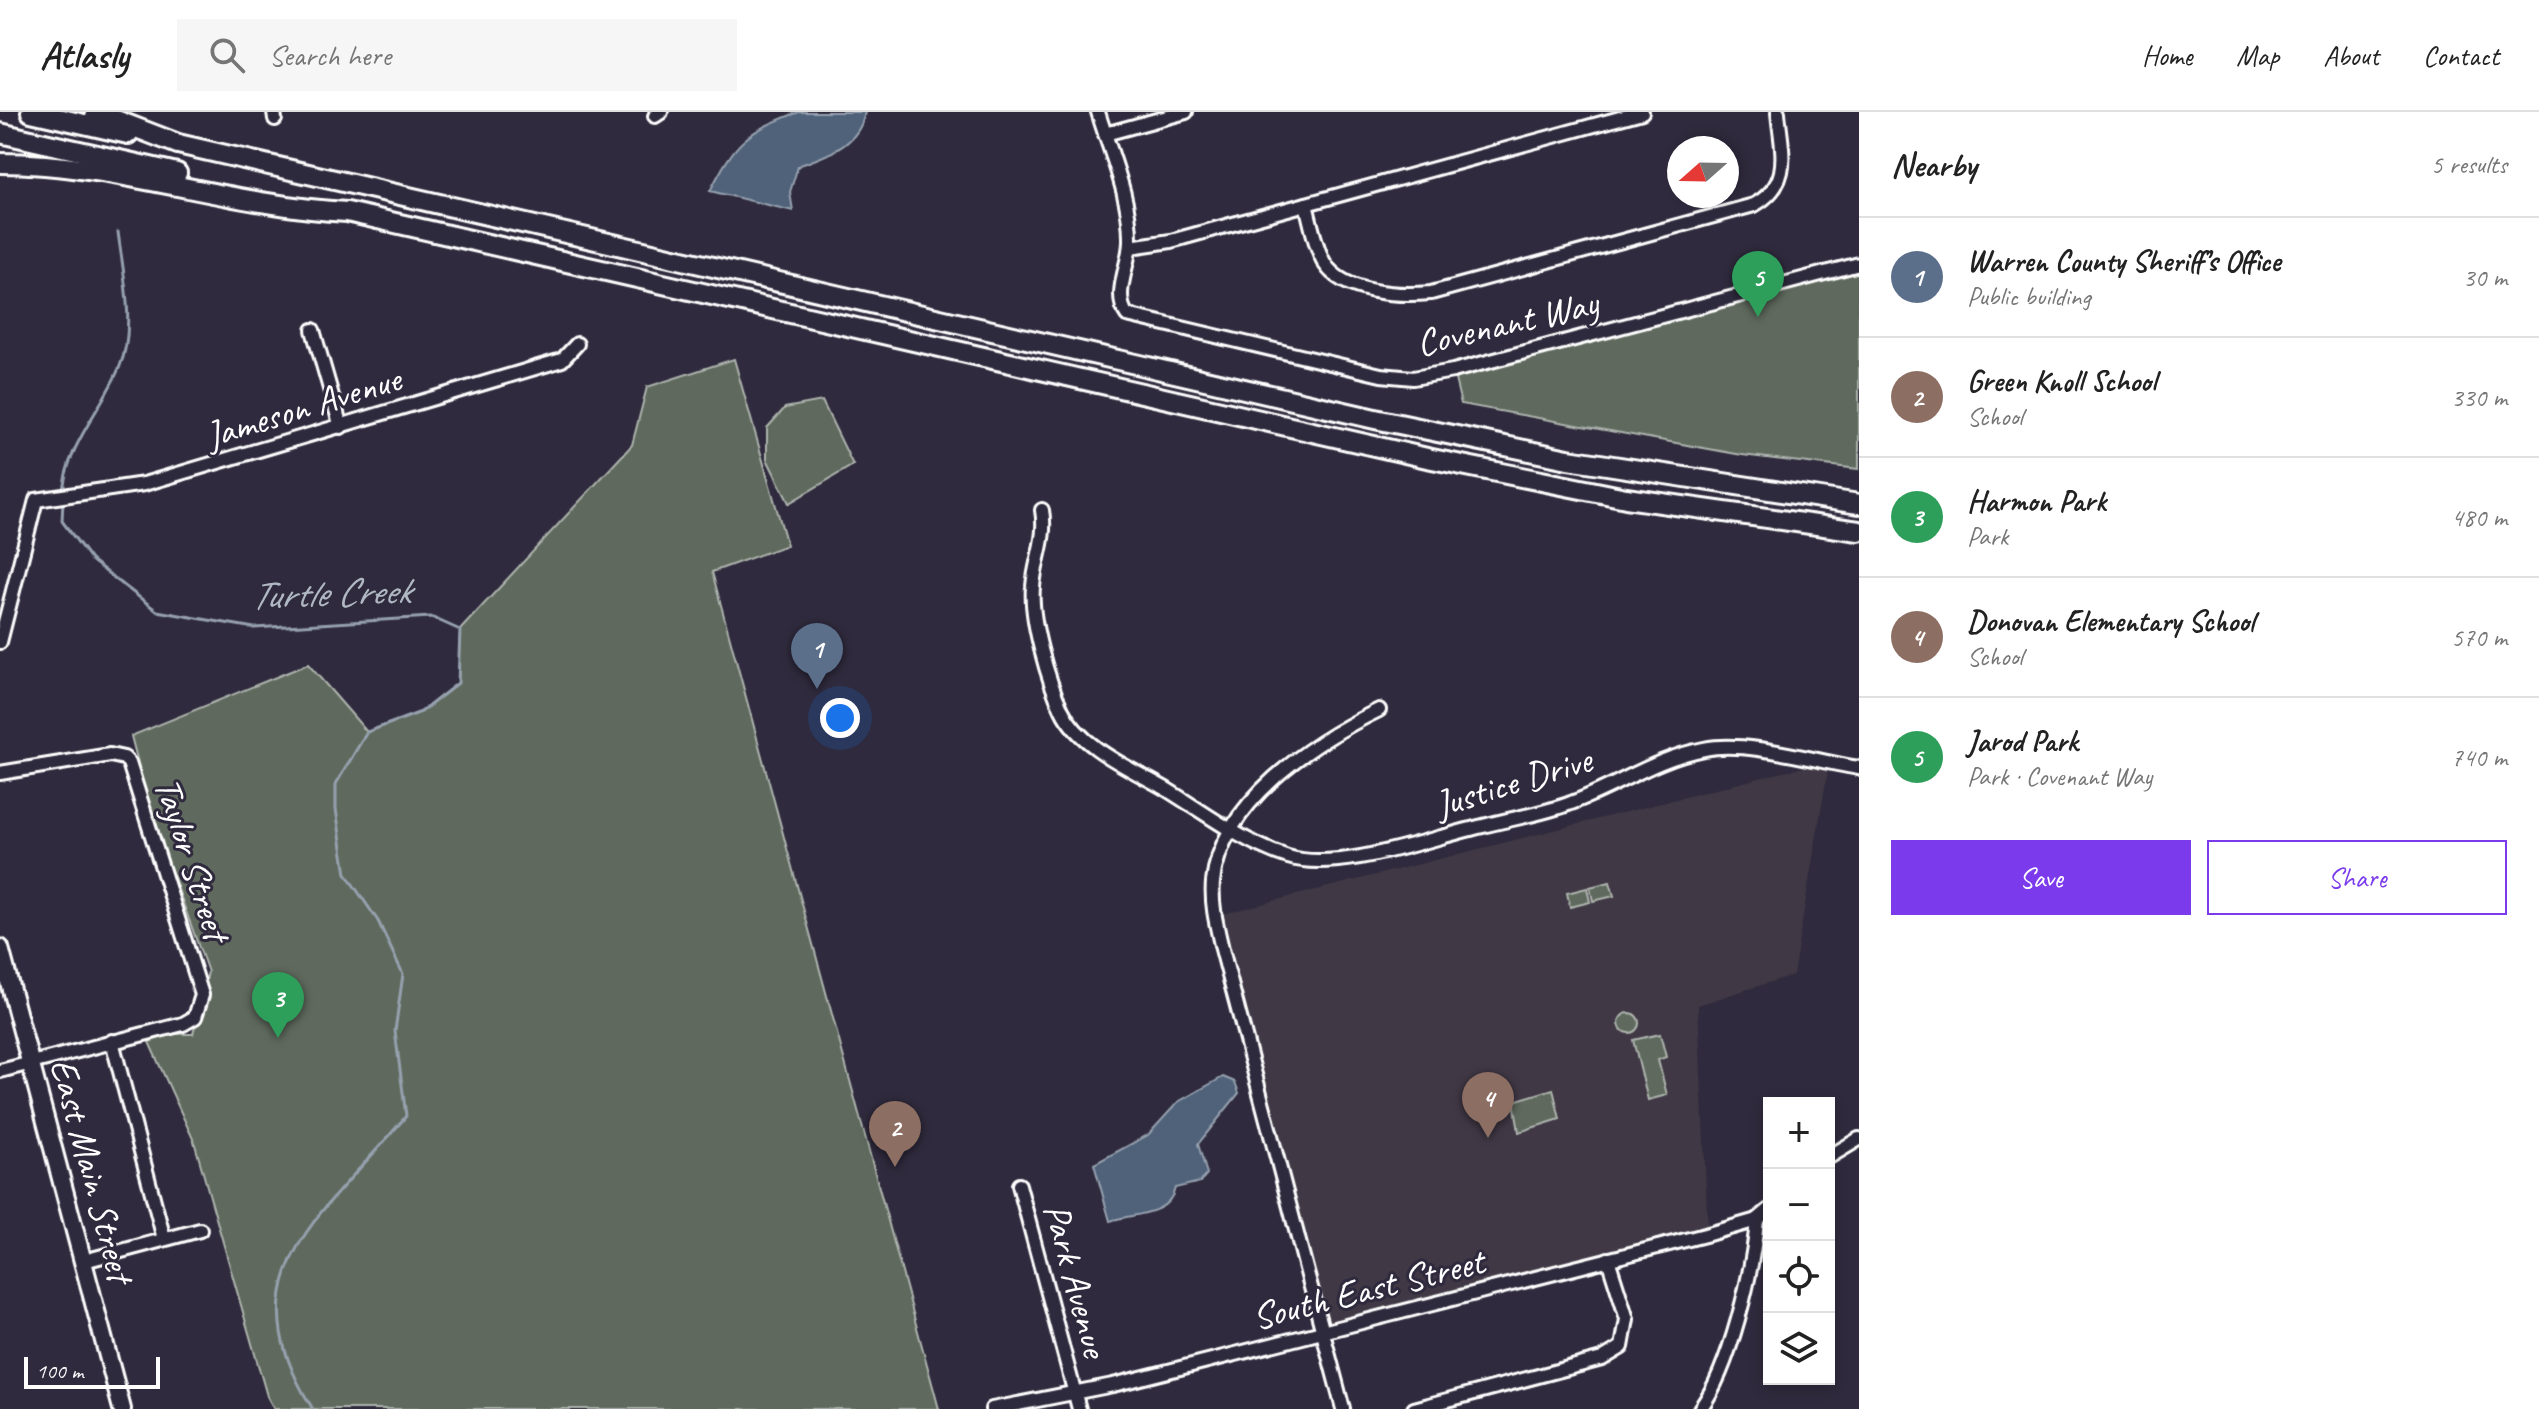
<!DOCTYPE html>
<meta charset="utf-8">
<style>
:root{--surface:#fff;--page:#f6f6f6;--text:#222;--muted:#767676;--line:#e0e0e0;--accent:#7c3aed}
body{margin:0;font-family:Caveat,sans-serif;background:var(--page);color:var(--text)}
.controls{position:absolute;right:24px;bottom:24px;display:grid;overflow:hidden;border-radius:0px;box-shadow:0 4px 12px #0003}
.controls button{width:72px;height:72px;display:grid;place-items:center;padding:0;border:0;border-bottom:2px solid var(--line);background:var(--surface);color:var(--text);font:40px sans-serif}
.compass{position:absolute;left:1667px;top:24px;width:72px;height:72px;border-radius:50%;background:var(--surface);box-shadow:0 4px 12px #0003;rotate:250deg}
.scale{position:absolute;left:24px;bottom:20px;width:136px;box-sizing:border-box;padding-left:8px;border:4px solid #fff;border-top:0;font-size:22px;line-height:28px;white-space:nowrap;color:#fff;-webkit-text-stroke:6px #2f2a3d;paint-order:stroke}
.you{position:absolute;left:840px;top:606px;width:28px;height:28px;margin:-20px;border:6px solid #fff;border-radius:50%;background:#1a73e8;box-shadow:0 0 0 12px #1a73e833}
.badge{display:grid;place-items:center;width:52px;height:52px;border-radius:50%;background:var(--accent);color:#fff;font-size:26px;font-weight:700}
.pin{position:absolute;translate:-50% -66px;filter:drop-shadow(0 2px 4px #0008)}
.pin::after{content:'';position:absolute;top:42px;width:28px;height:24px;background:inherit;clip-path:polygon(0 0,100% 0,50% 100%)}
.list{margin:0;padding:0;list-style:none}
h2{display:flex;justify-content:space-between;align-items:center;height:104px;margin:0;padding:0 32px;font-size:34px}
h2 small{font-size:26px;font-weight:400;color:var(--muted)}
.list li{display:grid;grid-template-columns:52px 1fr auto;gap:24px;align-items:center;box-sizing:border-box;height:120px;padding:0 32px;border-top:2px solid var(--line)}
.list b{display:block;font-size:30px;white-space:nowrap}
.list p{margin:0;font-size:26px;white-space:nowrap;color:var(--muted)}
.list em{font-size:26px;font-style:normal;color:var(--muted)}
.actions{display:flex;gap:16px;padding:24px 32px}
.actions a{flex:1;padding:18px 0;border:2px solid var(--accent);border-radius:0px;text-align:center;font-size:28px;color:var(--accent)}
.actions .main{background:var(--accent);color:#fff}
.icon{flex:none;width:44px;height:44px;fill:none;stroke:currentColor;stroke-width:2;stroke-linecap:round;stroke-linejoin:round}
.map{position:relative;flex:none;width:1859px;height:1297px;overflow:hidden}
header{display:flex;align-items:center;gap:48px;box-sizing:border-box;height:112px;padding:0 40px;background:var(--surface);border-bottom:2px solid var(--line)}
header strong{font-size:38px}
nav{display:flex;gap:44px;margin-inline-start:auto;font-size:28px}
.search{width:560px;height:72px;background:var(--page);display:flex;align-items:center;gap:20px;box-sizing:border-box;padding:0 28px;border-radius:0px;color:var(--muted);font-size:30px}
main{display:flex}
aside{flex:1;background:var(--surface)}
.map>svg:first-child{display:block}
.built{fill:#3f3844}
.green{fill:#5e695d;stroke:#aeb4ae;stroke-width:2}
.water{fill:#50627a;stroke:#96a1af;stroke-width:2}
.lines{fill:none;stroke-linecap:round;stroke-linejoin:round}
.stream{stroke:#96a1af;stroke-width:3}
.minor-casing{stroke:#fff;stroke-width:18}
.major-casing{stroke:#fff;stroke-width:22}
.highway-casing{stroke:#fff;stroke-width:24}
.minor{stroke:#2f2a3d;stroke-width:12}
.major{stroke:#2f2a3d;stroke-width:16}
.highway{stroke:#2f2a3d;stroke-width:18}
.labels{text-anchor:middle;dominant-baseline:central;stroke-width:6;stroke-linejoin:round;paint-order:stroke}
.street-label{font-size:38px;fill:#fff;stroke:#2f2a3d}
.water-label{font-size:40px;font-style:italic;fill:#b0b8c3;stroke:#2f2a3d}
</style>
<header>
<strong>Atlasly</strong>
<div class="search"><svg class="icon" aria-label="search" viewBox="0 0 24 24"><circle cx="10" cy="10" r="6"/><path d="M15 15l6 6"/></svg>Search here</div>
<nav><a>Home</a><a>Map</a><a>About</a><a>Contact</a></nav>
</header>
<main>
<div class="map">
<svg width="1859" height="1297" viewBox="0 0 1859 1297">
<rect width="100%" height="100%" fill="#2f2a3d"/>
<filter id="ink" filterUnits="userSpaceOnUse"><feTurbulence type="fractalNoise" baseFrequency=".0125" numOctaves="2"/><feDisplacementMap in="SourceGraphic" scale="16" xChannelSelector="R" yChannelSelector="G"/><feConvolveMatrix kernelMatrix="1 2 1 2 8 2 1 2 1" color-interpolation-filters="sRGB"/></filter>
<g filter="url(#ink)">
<path class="built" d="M1819,651L1829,652L1793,863L1698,893L1708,1122L1324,1220L1214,804Z"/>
<g class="green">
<path d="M1859,151V357L1742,343L1461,292L1453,259Z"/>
<path d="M734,247L787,433L712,460L939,1297H274L267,1284L194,1029L149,930L170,922H193L208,860L153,708L131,624L308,552L367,620L421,600L458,571L460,518L632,333L647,275Z"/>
<path d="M822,289L853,353L789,391L767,347V316L785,296Z"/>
<path d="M1610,770L1614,784L1593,789L1590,775Z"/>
<path d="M1587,776L1590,790L1570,795L1567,781Z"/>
<circle cx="1629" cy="911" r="10"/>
<path d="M1660,922L1666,945L1658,948L1667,983L1648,988L1633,928Z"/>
<path d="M1553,977L1560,1007L1519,1020L1514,989Z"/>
</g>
<g class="water">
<path d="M799,0H865C859,34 827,43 798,54L790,80L793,99L710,79C736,29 745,20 799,0Z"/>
<path d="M1223,965L1235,970L1239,981L1198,1032L1207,1062L1200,1070L1175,1076C1169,1105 1132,1101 1110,1109L1094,1052L1148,1023L1178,990Z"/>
</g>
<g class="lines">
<g class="stream">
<path d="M63,382C65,335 103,296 120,254C136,217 123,160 118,120"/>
<path d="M63,389L62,409L91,448L157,499L254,516L431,505L460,518L458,571L421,600L367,620L336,672V697L346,762L378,809L403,862L395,919L406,1004C326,1102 226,1160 313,1297"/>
</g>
<defs>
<g id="minor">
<path d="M274,0L275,7"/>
<path d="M1098,0C1110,40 1131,87 1130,129C1130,152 1112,183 1127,203L1381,263L1413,266L1453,259L1859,152"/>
<path d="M655,4L661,0"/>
<path d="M1105,22L1186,0"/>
<path d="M1306,92C1311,111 1315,135 1325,152C1344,182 1400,184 1431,181L1754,93C1794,71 1781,37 1778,0"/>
<path d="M1130,135L1171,129L1642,0"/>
<path d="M313,218L341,315"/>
<path d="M1042,398C1047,427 1035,447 1033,475C1030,507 1048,569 1062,598C1080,636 1132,657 1166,677C1205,701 1244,731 1288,745C1339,761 1430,726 1483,714C1512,706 1543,702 1571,691C1618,674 1653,647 1704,637C1747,628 1814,649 1859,656"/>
<path d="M0,530L36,388L144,372L562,248L577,232"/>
<path d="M0,661L110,643L124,646L129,651L202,883L195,905L183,912L0,959"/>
<path d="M112,929L164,1127"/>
<path d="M1829,1045L1859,1027"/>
<path d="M1019,1073L1079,1297"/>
<path d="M84,1149L200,1118"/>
<path d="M992,1297L1113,1273L1705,1123L1757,1108L1769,1098"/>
<path d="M1343,1297L1222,837C1217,815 1211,793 1213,770C1221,690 1313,630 1379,598"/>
<path d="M1414,1297L1602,1247L1622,1235L1627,1207L1608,1147"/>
<path d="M1700,1297C1730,1257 1753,1158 1757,1108"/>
</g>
<path id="major" d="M0,836L122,1297"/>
<g id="highway">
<path d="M31,0L128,22"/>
<path d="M95,0L178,32L1375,307L1568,347L1859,392"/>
<path d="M0,21L177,61"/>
<path d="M0,51C118,51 230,94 347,100L1427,346L1626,386L1859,419"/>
</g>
</defs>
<use href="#minor" class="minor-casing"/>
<use href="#major" class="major-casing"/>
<use href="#highway" class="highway-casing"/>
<use href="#minor" class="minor"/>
<use href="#major" class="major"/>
<use href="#highway" class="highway"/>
</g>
</g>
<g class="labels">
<g class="street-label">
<text transform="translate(1507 211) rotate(-13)">Covenant Way</text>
<text transform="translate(303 295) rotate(-17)">Jameson Avenue</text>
<text transform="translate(1513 670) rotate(-17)">Justice Drive</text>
<text transform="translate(192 747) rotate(72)">Taylor Street</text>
<text transform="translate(92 1058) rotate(75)">East Main Street</text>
<text transform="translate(1076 1168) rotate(75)">Park Avenue</text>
<text transform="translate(1368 1177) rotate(-14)">South East Street</text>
</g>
<g class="water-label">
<text transform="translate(330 481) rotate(-2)">Turtle Creek</text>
</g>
</g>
</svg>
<div class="controls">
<button>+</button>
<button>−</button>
<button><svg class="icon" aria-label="locate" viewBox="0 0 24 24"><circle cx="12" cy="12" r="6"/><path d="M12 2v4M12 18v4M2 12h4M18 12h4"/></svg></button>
<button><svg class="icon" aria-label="layers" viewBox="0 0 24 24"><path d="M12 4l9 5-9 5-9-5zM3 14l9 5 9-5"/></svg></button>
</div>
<svg class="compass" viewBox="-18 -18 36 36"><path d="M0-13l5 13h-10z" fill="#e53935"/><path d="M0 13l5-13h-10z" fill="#767676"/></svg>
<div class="scale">100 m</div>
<div class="you"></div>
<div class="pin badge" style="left:817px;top:577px;background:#5c6f8a">1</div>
<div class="pin badge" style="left:895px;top:1055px;background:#8d6e63">2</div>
<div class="pin badge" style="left:278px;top:926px;background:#2e9e5b">3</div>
<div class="pin badge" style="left:1488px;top:1026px;background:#8d6e63">4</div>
<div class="pin badge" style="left:1758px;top:205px;background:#2e9e5b">5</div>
</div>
<aside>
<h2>Nearby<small>5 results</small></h2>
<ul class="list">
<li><span class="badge" style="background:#5c6f8a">1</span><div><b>Warren County Sheriff’s Office</b><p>Public building</p></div><em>30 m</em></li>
<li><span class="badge" style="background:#8d6e63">2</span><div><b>Green Knoll School</b><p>School</p></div><em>330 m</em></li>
<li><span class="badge" style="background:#2e9e5b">3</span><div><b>Harmon Park</b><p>Park</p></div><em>480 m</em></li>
<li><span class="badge" style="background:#8d6e63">4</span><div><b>Donovan Elementary School</b><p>School</p></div><em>570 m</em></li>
<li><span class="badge" style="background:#2e9e5b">5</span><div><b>Jarod Park</b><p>Park · Covenant Way</p></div><em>740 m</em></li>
</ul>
<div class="actions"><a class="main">Save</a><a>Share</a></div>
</aside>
</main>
